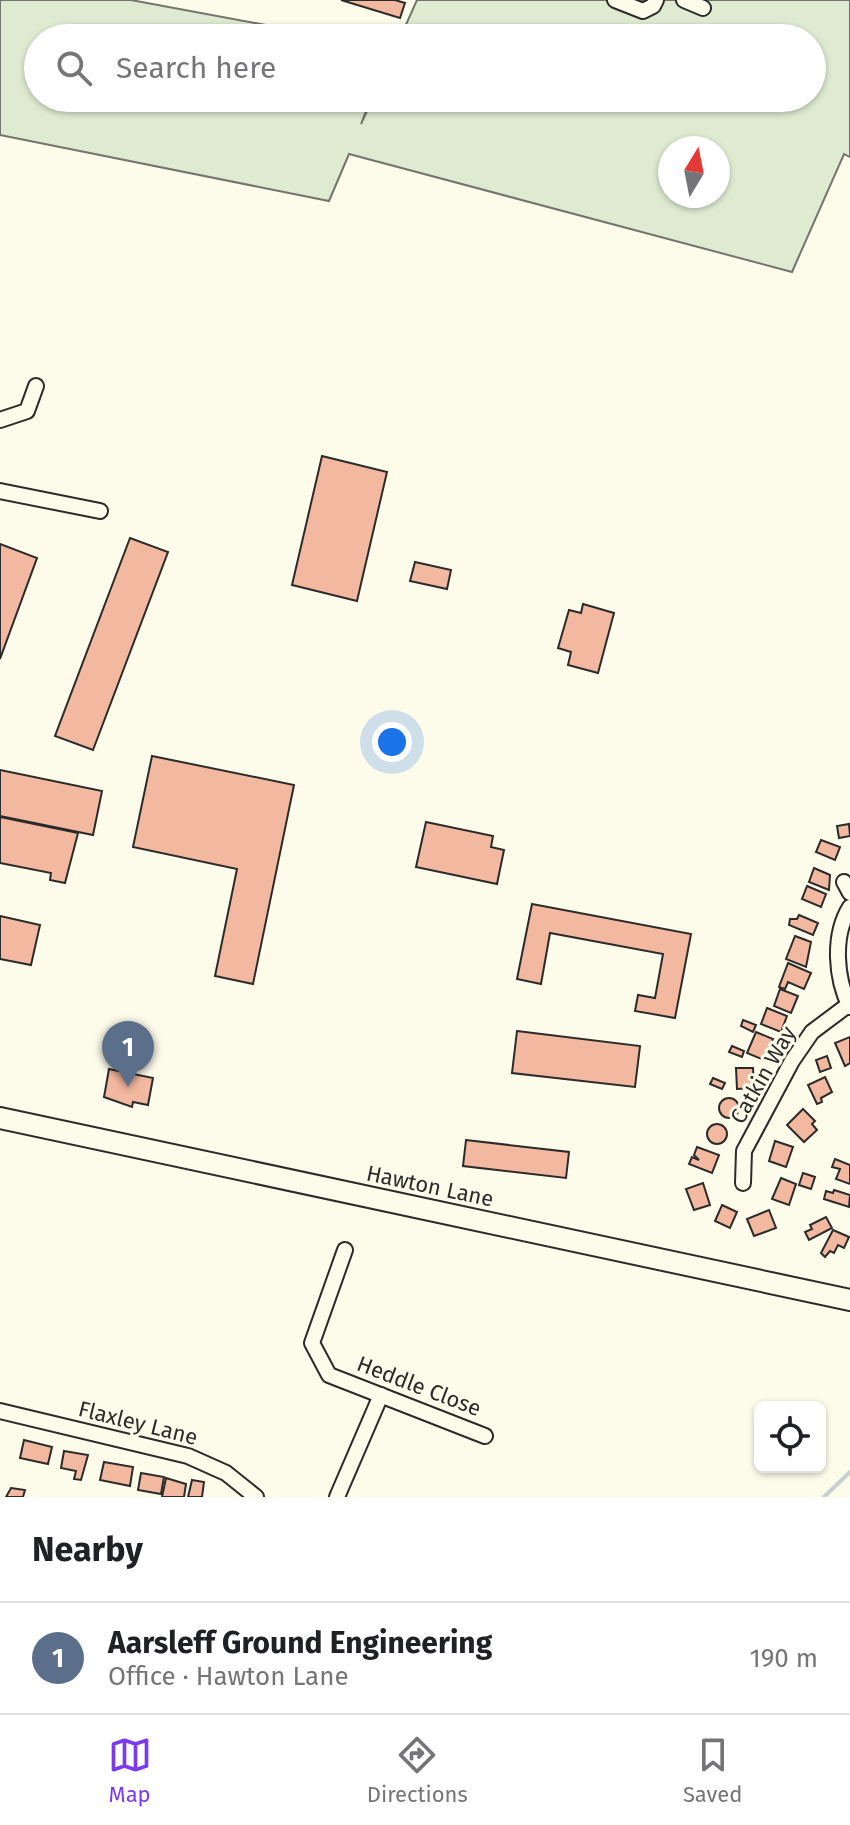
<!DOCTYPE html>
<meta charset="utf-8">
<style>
:root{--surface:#fff;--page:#f6f6f6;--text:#202124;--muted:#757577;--line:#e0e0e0;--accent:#7c3aed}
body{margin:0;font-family:"Fira Sans",sans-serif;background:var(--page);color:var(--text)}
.controls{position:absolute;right:24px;bottom:24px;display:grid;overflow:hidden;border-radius:12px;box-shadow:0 2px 6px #0004}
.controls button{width:72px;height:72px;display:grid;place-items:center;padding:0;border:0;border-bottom:2px solid var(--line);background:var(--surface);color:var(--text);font:40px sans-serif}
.compass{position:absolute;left:658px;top:136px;width:72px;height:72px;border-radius:50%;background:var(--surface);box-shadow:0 2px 6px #0004;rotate:10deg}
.you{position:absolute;left:392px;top:742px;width:28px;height:28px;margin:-20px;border:6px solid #fff;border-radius:50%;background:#1a73e8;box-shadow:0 0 0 12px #1a73e833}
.badge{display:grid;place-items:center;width:52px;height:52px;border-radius:50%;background:var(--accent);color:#fff;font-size:26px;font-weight:700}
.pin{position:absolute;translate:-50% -66px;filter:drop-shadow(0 2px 4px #0008)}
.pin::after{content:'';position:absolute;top:42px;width:28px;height:24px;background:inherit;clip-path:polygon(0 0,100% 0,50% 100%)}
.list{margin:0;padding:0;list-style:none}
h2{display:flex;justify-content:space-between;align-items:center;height:104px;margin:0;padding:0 32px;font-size:34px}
h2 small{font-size:26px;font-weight:400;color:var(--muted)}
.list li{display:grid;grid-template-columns:52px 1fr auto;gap:24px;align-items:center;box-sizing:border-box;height:112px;padding:0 32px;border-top:2px solid var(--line)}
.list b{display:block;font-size:30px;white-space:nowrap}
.list p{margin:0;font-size:26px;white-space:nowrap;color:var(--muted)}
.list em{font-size:26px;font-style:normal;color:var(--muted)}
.icon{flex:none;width:44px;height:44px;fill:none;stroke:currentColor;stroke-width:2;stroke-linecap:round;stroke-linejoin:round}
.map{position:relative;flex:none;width:850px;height:1497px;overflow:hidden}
.search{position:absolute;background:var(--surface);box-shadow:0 2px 6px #0004;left:24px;right:24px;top:24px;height:88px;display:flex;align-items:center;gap:20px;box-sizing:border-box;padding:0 28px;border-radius:44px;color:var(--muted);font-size:30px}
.sheet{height:216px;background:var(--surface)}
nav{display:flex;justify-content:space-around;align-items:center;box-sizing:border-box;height:112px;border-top:2px solid var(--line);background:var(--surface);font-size:22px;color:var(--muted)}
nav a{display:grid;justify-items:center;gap:4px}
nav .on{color:var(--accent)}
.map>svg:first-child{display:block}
.green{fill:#deebd1;stroke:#74746e;stroke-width:2;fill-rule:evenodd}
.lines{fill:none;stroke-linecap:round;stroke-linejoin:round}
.stream{stroke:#c7d0d0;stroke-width:4}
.building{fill:#f2b8a0;stroke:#2b2b2b;stroke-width:2}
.street-casing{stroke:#2b2b2b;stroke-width:18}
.secondary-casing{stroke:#2b2b2b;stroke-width:24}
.street{stroke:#fdfbea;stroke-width:14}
.secondary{stroke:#fdfbea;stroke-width:20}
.labels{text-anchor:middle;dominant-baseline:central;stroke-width:6;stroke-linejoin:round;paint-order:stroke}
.street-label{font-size:22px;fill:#2b2b2b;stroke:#fdfbea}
</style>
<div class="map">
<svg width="850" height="1497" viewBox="0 0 850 1497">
<rect width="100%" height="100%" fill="#fdfbea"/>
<path class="green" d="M0,0H131L336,38H38V98H371L361,124L373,98H812V38H400L417,0H850V157L844,154L792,272L349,154L329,201L0,135ZM670,148H718V196H670Z"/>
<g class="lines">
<path class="stream" d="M824,1497L850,1472"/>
</g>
<g class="building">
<path d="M341,0H395L405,3L400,18Z"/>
<path d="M322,456L387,472L357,601L292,585Z"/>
<path d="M130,538L168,552L93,750L55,736Z"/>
<path d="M0,544L37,558L0,659Z"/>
<path d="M415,562L451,570L447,589L410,581Z"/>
<path d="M583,604L614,613L598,673L568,665L571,652L558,648L569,610L581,613Z"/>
<path d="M152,756L294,785L253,984L215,976L237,869L133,847Z"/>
<path d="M0,770L102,791L93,835L0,816Z"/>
<path d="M0,817L78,833L65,883L50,880L51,873L0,863Z"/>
<path d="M426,822L493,836L491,847L504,850L497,884L416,867Z"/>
<path d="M849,824L850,836L839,838L837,826Z"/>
<path d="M821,840L840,847L835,860L816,852Z"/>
<path d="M814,868L830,875L829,890L809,882Z"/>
<path d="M807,886L826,894L821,907L802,899Z"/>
<path d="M532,904L691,934L675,1018L635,1011L638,995L655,998L663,954L550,933L541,984L517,979Z"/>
<path d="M799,915L818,923L813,935L789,925L790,919H797Z"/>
<path d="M0,916L40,925L31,965L0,959Z"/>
<path d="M795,936L811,942L806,967L786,959Z"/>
<path d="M788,963L811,973L804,989L788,982L785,989L779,987Z"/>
<path d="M780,989L798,996L791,1013L774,1006Z"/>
<path d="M767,1008L787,1016L781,1032L761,1024Z"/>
<path d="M743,1020L756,1025L753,1032L741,1026Z"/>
<path d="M517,1031L640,1046L635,1087L512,1073Z"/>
<path d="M756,1032L773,1039L764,1060L747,1053Z"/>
<path d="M850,1037V1063L845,1066L835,1043Z"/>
<path d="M732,1046L744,1051L742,1057L729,1052Z"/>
<path d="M827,1056L831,1068L820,1072L816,1060Z"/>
<path d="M736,1068H753L754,1088L737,1089Z"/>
<path d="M109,1069L153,1078L148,1105L133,1102L132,1107L104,1097Z"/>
<path d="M825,1077L832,1092L821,1098L822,1102L817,1104L808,1085Z"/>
<path d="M713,1078L725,1083L722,1089L710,1084Z"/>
<circle cx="729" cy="1108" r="10"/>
<path d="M803,1109L815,1121L812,1124L817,1130L804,1142L787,1125Z"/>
<circle cx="717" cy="1134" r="10"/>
<path d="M466,1140L569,1152L566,1178L463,1166Z"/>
<path d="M775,1141L793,1147L786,1167L769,1161Z"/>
<path d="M697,1147L719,1155L712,1173L689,1164L692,1157L699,1160L694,1155Z"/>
<path d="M835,1159L850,1165V1184L836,1179L840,1169L832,1167Z"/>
<path d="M803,1173L815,1177L811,1189L799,1185Z"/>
<path d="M781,1178L796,1184L789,1205L772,1199Z"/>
<path d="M703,1183L710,1205L694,1210L686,1189Z"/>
<path d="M834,1190L850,1195L849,1207L824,1199L826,1191L833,1193Z"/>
<path d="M722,1205L737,1212L730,1228L715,1221Z"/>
<path d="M769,1210L776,1228L754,1236L747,1219Z"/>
<path d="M826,1217L832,1228L809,1240L805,1232L812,1229L810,1225Z"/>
<path d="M833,1230L849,1237L844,1248L838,1245L834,1253L830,1251L825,1257L821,1253Z"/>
<path d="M24,1440L52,1447L48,1464L20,1458Z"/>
<path d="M64,1451L88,1455L81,1480L74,1479L76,1471L61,1468Z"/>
<path d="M104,1462L133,1467L130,1486L100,1480Z"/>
<path d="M141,1473L164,1477L161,1494L138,1490Z"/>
<path d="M166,1478L186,1484L184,1497H162Z"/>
<path d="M192,1480L204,1482L202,1497H188Z"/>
<path d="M11,1488L25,1490L23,1497H6Z"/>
</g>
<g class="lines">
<defs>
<g id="street">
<path d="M615,0L643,11L653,6L656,0"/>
<path d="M684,0L703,8"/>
<path d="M0,420L27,411L36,386"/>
<path d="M0,491L100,511"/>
<path d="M844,882L850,893"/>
<path d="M850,907C832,936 836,979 850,1007"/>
<path d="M743,1183L744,1151L792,1061L812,1032L848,1005"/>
<path d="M345,1250L312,1343L329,1375L485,1436"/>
<path d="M0,1411L188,1456L226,1473L256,1497"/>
<path d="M337,1497L381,1395"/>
</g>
<path id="secondary" d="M0,1118L850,1300"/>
</defs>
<use href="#street" class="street-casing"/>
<use href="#secondary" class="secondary-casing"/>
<use href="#street" class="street"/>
<use href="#secondary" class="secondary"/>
</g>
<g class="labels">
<g class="street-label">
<text transform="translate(763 1075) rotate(-60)">Catkin Way</text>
<text transform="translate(430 1186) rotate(12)">Hawton Lane</text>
<text transform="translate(419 1386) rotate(21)">Heddle Close</text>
<text transform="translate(138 1423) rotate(14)">Flaxley Lane</text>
</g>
</g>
</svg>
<div class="controls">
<button><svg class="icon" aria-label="locate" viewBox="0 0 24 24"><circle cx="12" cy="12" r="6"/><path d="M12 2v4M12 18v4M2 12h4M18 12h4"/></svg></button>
</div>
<svg class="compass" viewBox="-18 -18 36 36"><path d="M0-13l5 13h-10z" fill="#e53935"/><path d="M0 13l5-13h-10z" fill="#757577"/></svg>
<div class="you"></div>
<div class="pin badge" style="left:128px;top:1087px;background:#5c6f8a">1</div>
<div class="search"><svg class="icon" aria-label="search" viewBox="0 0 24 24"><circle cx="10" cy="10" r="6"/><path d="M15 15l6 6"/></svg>Search here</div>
</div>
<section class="sheet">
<h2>Nearby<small></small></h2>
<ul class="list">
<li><span class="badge" style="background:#5c6f8a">1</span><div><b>Aarsleff Ground Engineering</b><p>Office · Hawton Lane</p></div><em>190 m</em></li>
</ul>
</section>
<nav>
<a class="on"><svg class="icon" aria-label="map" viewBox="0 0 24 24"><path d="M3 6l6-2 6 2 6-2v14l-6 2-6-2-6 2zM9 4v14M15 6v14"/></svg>Map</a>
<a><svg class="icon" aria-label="directions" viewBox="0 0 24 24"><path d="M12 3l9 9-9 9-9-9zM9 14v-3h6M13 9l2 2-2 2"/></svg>Directions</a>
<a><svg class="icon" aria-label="saved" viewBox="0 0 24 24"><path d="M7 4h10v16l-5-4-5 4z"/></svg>Saved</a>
</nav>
